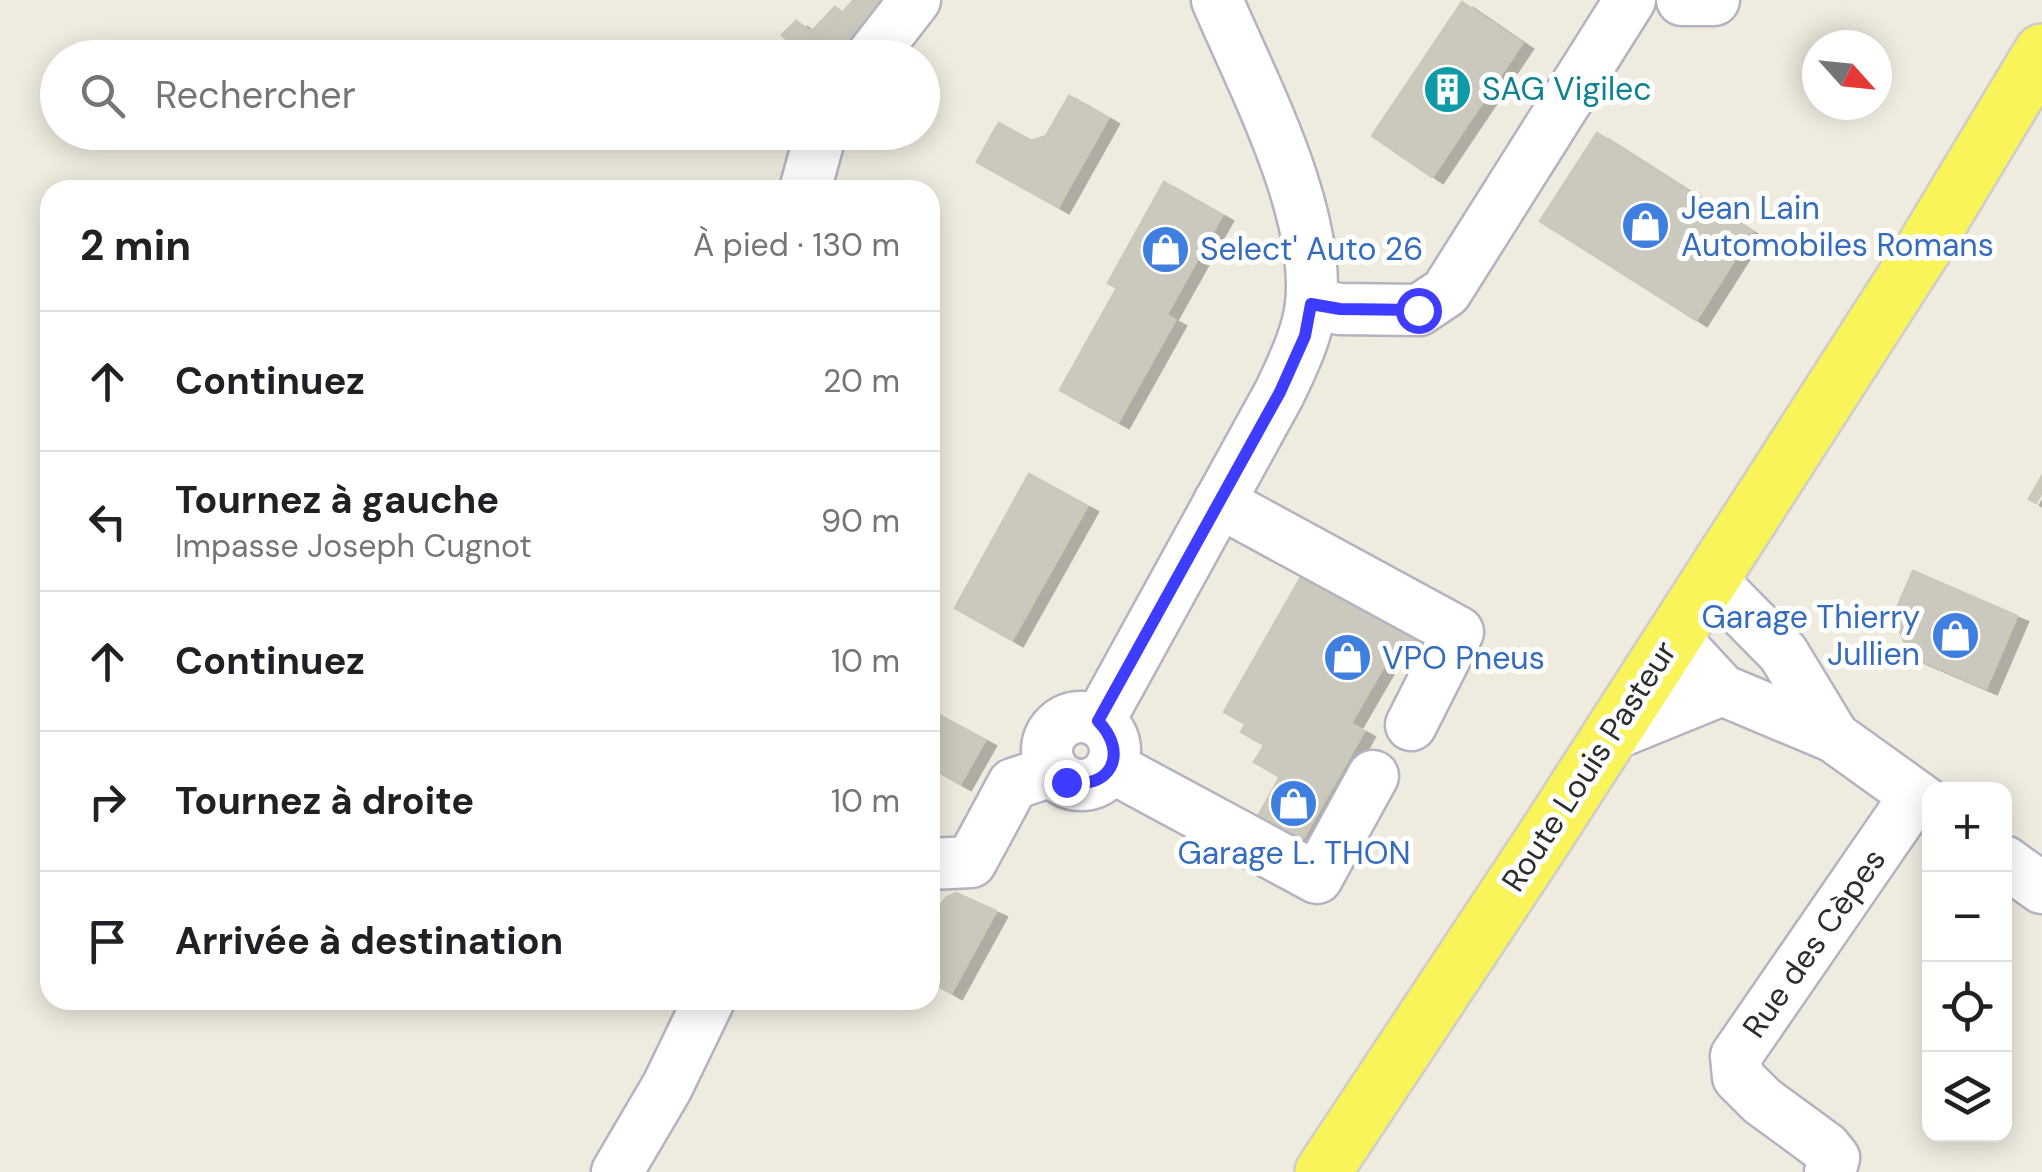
<!DOCTYPE html>
<html lang="fr">
<meta charset="utf-8">
<style>
:root{--surface:#fff;--page:#f6f6f6;--text:#202124;--muted:#757577;--line:#e0e0e0}
body{margin:0;font-family:"DM Sans",sans-serif;background:var(--page);color:var(--text)}
.controls{position:absolute;right:30px;bottom:30px;display:grid;overflow:hidden;border-radius:20px;box-shadow:0 5px 25px #0003}
.controls button{width:90px;height:90px;display:grid;place-items:center;padding:0;border:0;border-bottom:2px solid var(--line);background:var(--surface);color:var(--text);font:50px sans-serif}
.compass{position:absolute;left:1802px;top:30px;width:90px;height:90px;border-radius:50%;background:var(--surface);box-shadow:0 5px 25px #0003;rotate:117deg}
.stop{position:absolute;width:30px;height:30px;margin:-22px;border:8px solid #3e3cff;border-radius:50%;background:#fff}
.stop.end{background:#3e3cff;border-color:#fff;box-shadow:0 2px 10px #0008}
.list{margin:0;padding:0;list-style:none}
h2{display:flex;justify-content:space-between;align-items:center;height:130px;margin:0;padding:0 40px;font-size:42px}
h2 small{font-size:32px;font-weight:400;color:var(--muted)}
.list li{display:grid;grid-template-columns:65px 1fr auto;gap:30px;align-items:center;box-sizing:border-box;height:140px;padding:0 40px;border-top:2px solid var(--line)}
.list b{display:block;font-size:38px;white-space:nowrap}
.list p{margin:0;font-size:32px;white-space:nowrap;color:var(--muted)}
.list em{font-size:32px;font-style:normal;color:var(--muted)}
.icon{flex:none;width:55px;height:55px;fill:none;stroke:currentColor;stroke-width:2;stroke-linecap:round;stroke-linejoin:round}
.map{position:relative;flex:none;width:2042px;height:1172px;overflow:hidden}
.search{position:absolute;background:var(--surface);box-shadow:0 5px 25px #0003;left:40px;top:40px;width:900px;height:110px;display:flex;align-items:center;gap:25px;box-sizing:border-box;padding:0 35px;border-radius:55px;color:var(--muted);font-size:38px}
.panel{position:absolute;background:var(--surface);box-shadow:0 5px 25px #0003;left:40px;top:180px;width:900px;height:830px;border-radius:30px}
.map>svg:first-child{display:block}
.building{fill:#cbc9bd;stroke:#cbc8b8;stroke-width:2.5;filter:url(#shadow)}
.lines{fill:none;stroke-linecap:round;stroke-linejoin:round}
.minor-casing{stroke:#b3b3c1;stroke-width:55}
.major-casing{stroke:#cdcdcd;stroke-width:60}
.minor{stroke:#fff;stroke-width:50}
.major{stroke:#f9f45a;stroke-width:55}
.route{stroke:#3e3cff;stroke-width:12}
.labels{text-anchor:middle;dominant-baseline:central;stroke-width:10;stroke-linejoin:round;paint-order:stroke}
.culture-label{font-size:32px;fill:#0d838f;stroke:#fff;text-anchor:start}
.shop-label{font-size:32px;fill:#366cbe;stroke:#fff;text-anchor:start}
.street-label{font-size:32px;fill:#2d2d2d;stroke:#fff}
</style>
<div class="map">
<svg width="2042" height="1172" viewBox="0 0 2042 1172">
<defs>
<filter id="shadow"><feDropShadow dx="11" dy="6" stdDeviation="0" flood-color="#0004"/></filter>
</defs>
<rect width="100%" height="100%" fill="#efebdf"/>
<g class="building">
<path d="M854,0H891L840,58H807L782,35L796,21L819,38Z"/>
<path d="M1462,2L1522,43L1432,177L1372,136Z"/>
<path d="M835,7L843,13L819,38L811,32Z"/>
<path d="M1069,96L1077,100L1054,141L1046,136Z"/>
<path d="M1077,100L1108,118L1058,207L977,162L994,131L1027,149L1031,141L1046,136L1054,141Z"/>
<path d="M999,123L1031,141L1027,149L994,131Z"/>
<path d="M1597,133L1752,232L1696,320L1540,221Z"/>
<path d="M1164,182L1222,215L1166,315L1108,283Z"/>
<path d="M1117,288L1175,320L1118,422L1060,390Z"/>
<path d="M1029,474L1087,506L1012,640L955,608Z"/>
<path d="M2042,476V492L2036,503L2029,499Z"/>
<path d="M1305,570L1424,625L1403,662L1390,655L1350,724L1319,706L1307,729L1260,701L1246,724L1224,712Z"/>
<path d="M1913,571L2017,616L1986,688L1909,655L1894,615Z"/>
<path d="M1260,701L1307,729L1290,759L1241,732Z"/>
<path d="M1319,706L1364,731L1294,854L1251,829Z"/>
<path d="M930,710L985,740L960,784L930,767Z"/>
<path d="M1264,746L1290,759L1280,777L1254,762Z"/>
<path d="M956,893L996,911L951,993L930,981V917L947,897Z"/>
</g>
<g class="lines">
<defs>
<g id="minor">
<path d="M1682,0H1714"/>
<path d="M870,58L915,0"/>
<path d="M805,190L821,132"/>
<path d="M1311,304L1340,309L1419,310L1446,292L1630,0"/>
<path d="M1219,502L1458,632L1411,725"/>
<path d="M1709,578L1783,653L1834,737"/>
<path d="M1672,636L1722,690L1834,737L1930,806"/>
<circle cx="1081" cy="751" r="34"/>
<path d="M1099,721L1280,392C1293,364 1307,336 1311,305C1321,211 1254,87 1217,0"/>
<path d="M1609,736L1722,690"/>
<path d="M1111,767L1317,878L1373,776"/>
<path d="M2004,861L2042,888"/>
<path d="M930,864L971,862L1013,784L1052,771"/>
<path d="M617,1172L667,1087L709,1000"/>
<path d="M1830,1172L1834,1158L1826,1148L1762,1101L1738,1077L1736,1056L1915,796"/>
</g>
<path id="major" d="M1323,1172L1545,837L1922,251L2042,52"/>
</defs>
<use href="#minor" class="minor-casing"/>
<use href="#major" class="major-casing"/>
<use href="#minor" class="minor"/>
<use href="#major" class="major"/>
</g>
<g class="lines">
<path class="route" d="M1066,782C1110,791 1130,754 1098,721L1280,392L1305,336L1311,304L1340,309L1418,310"/>
</g>
<defs>
<symbol id="building-disc" viewBox="-11 -11 22 22"><circle r="9.5" fill="#0f9aa8" stroke="#fff"/><path d="M-4-6H4V6H1V3H-1V6H-4ZM-2.5-4.3h1.7v1.8h-1.7ZM.8-4.3h1.7v1.8H.8ZM-2.5-1h1.7V.8h-1.7ZM.8-1h1.7V.8H.8Z" fill="#fff"/></symbol>
<symbol id="shop-disc" viewBox="-11 -11 22 22"><circle r="9.5" fill="#3f7fe0" stroke="#fff"/><path d="M-5-2.5h2.3a2.7 3.5 0 0 1 5.4 0H5L5.5 6h-11ZM-1.5-2.5h3a1.5 2.3 0 0 0-3 0Z" fill="#fff"/></symbol>
</defs>
<g fill-rule="evenodd">
<use href="#building-disc" x="1420" y="62" width="55" height="55"/>
<use href="#shop-disc" x="1618" y="198" width="55" height="55"/>
<use href="#shop-disc" x="1138" y="222" width="55" height="55"/>
<use href="#shop-disc" x="1928" y="608" width="55" height="55"/>
<use href="#shop-disc" x="1320" y="630" width="55" height="55"/>
<use href="#shop-disc" x="1266" y="776" width="55" height="55"/>
</g>
<g class="labels">
<g class="culture-label">
<text x="1482" y="89">SAG Vigilec</text>
</g>
<g class="shop-label">
<text x="1681" y="208">Jean Lain<tspan x="1681" dy="37">Automobiles Romans</tspan></text>
<text x="1200" y="249">Select' Auto 26</text>
<text x="1920" y="617" text-anchor="end">Garage Thierry<tspan x="1920" dy="37">Jullien</tspan></text>
<text x="1382" y="658">VPO Pneus</text>
<text x="1294" y="853" text-anchor="middle">Garage L. THON</text>
</g>
<g class="street-label">
<text transform="translate(1589 766) rotate(-57)">Route Louis Pasteur</text>
<text transform="translate(1814 943) rotate(-55)">Rue des Cèpes</text>
</g>
</g>
</svg>
<div class="controls">
<button>+</button>
<button>−</button>
<button><svg class="icon" aria-label="locate" viewBox="0 0 24 24"><circle cx="12" cy="12" r="6"/><path d="M12 2v4M12 18v4M2 12h4M18 12h4"/></svg></button>
<button><svg class="icon" aria-label="layers" viewBox="0 0 24 24"><path d="M12 4l9 5-9 5-9-5zM3 14l9 5 9-5"/></svg></button>
</div>
<svg class="compass" viewBox="-18 -18 36 36"><path d="M0-13l5 13h-10z" fill="#e53935"/><path d="M0 13l5-13h-10z" fill="#757577"/></svg>
<div class="stop" style="left:1418px;top:310px"></div>
<div class="stop end" style="left:1066px;top:782px"></div>
<div class="search"><svg class="icon" aria-label="search" viewBox="0 0 24 24"><circle cx="10" cy="10" r="6"/><path d="M15 15l6 6"/></svg>Rechercher</div>
<section class="panel">
<h2>2 min<small>À pied · 130 m</small></h2>
<ul class="list">
<li><svg class="icon" aria-label="ahead" viewBox="0 0 24 24"><path d="M12 20V5M6 11l6-6 6 6"/></svg><div><b>Continuez</b></div><em>20 m</em></li>
<li><svg class="icon" aria-label="left" viewBox="0 0 24 24"><path d="M17 20v-9H6M10 6l-5 5 5 5"/></svg><div><b>Tournez à gauche</b><p>Impasse Joseph Cugnot</p></div><em>90 m</em></li>
<li><svg class="icon" aria-label="ahead" viewBox="0 0 24 24"><path d="M12 20V5M6 11l6-6 6 6"/></svg><div><b>Continuez</b></div><em>10 m</em></li>
<li><svg class="icon" aria-label="right" viewBox="0 0 24 24"><path d="M7 20v-9h11M14 6l5 5-5 5"/></svg><div><b>Tournez à droite</b></div><em>10 m</em></li>
<li><svg class="icon" aria-label="arrive" viewBox="0 0 24 24"><path d="M6 21V4h12l-3 4 3 4H6"/></svg><div><b>Arrivée à destination</b></div></li>
</ul>
</section>
</div>
